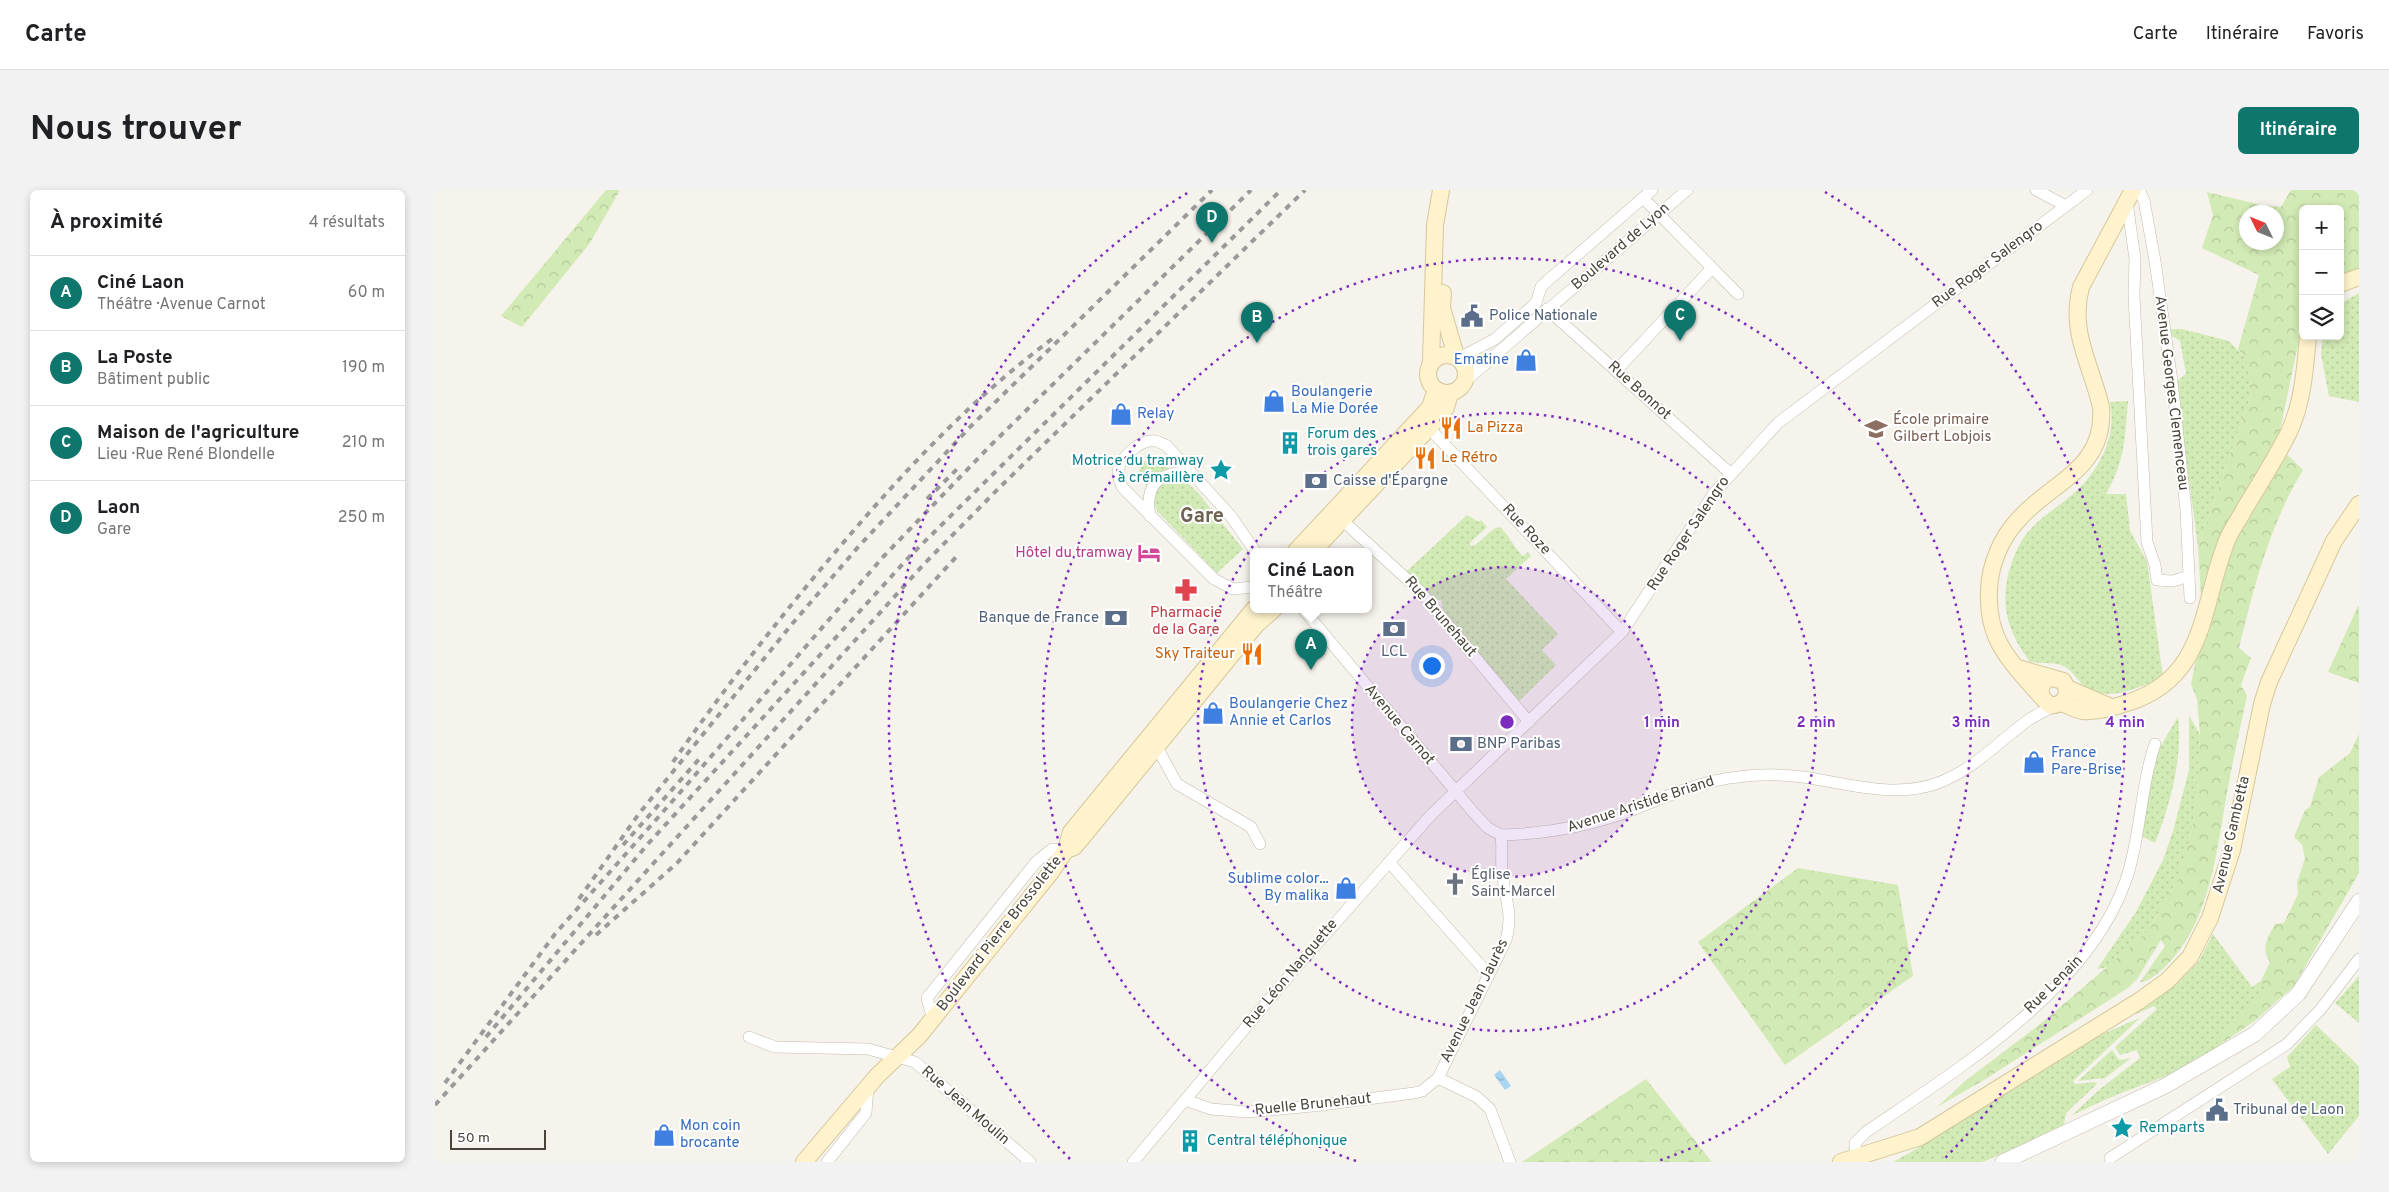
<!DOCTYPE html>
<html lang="fr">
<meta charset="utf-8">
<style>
:root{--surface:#fff;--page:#f2f2f2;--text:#202124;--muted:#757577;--line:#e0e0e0;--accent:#0f766e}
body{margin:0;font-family:Overpass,sans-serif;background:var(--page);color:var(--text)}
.controls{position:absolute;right:15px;top:15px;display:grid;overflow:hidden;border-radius:8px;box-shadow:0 2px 8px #0003}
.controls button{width:45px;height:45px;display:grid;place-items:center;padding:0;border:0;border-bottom:1px solid var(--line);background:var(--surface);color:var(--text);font:25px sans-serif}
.compass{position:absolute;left:1804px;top:15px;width:45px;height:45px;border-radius:50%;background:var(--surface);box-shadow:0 2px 8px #0003;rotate:313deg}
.scale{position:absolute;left:15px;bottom:12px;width:96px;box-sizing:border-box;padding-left:5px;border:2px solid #4b4439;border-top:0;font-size:14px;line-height:18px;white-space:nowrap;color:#4b4439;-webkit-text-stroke:4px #fff;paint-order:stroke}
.you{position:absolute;left:996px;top:475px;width:18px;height:18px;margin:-12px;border:4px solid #fff;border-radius:50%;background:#1a73e8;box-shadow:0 0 0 8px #1a73e833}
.badge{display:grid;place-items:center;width:32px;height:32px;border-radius:50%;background:var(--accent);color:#fff;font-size:16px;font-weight:700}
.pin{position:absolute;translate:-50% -41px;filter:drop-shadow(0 1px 2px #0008)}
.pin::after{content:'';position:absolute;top:26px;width:18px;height:15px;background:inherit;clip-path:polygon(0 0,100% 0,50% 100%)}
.popup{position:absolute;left:815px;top:358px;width:122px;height:65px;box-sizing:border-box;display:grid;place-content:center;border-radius:8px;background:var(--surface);filter:drop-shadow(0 1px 4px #0005);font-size:16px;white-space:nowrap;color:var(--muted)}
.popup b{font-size:19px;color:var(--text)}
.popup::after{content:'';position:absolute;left:50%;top:100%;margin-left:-10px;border:10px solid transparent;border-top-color:var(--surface)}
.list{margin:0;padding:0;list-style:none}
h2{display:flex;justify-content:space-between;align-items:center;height:65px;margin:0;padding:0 20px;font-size:21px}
h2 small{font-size:16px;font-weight:400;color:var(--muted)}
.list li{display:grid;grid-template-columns:32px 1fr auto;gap:15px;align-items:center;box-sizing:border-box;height:75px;padding:0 20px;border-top:1px solid var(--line)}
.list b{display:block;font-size:19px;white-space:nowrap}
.list p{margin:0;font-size:16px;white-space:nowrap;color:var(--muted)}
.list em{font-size:16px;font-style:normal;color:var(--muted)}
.icon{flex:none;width:28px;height:28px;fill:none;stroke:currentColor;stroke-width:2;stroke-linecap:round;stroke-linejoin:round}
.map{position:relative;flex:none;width:1924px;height:972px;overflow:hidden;border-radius:8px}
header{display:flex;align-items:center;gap:30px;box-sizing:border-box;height:70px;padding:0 25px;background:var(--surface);border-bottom:1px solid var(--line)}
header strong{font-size:24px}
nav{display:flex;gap:28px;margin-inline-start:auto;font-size:18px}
.intro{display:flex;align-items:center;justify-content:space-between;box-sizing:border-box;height:120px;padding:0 30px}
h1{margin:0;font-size:35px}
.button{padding:12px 22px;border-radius:8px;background:var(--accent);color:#fff;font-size:18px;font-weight:700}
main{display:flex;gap:30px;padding:0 30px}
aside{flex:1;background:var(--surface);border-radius:8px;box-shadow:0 2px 8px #0003}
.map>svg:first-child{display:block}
.grass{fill:url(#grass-dots)}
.forest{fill:url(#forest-crowns);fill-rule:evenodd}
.water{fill:url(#water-ripples)}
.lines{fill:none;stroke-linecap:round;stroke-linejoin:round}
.minor-casing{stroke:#c2bbae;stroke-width:12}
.tertiary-casing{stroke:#c2bbae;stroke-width:16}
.secondary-casing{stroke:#d6c79b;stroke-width:18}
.minor{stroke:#fff;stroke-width:11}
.tertiary{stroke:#fff;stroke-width:15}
.secondary{stroke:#fff3cd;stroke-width:16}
.rail{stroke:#9a9a9a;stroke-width:4;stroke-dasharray:6 6;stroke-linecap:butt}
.ring{fill:none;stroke:#7b2cbf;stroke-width:2.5;stroke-dasharray:2.5 5}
.labels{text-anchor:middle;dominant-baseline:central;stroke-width:4;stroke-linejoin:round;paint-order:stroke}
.street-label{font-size:15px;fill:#4b4439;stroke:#fff}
.service-label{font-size:15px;fill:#4e5e75;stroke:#fff;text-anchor:start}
.shop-label{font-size:15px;fill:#366cbe;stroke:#fff;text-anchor:start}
.education-label{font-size:15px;fill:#785e54;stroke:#fff;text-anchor:start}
.food-label{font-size:15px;fill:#c56008;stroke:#fff;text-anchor:start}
.culture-label{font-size:15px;fill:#0d838f;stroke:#fff;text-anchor:start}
.hotel-label{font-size:15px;fill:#b23c85;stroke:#fff;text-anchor:end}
.health-label{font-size:15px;fill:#be3a42;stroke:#fff}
.worship-label{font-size:15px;fill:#5b616d;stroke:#fff;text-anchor:start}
.district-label{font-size:20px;font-weight:bold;fill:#6e6250;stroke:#fff}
.centre{fill:#7b2cbf;stroke:#fff;stroke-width:2.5}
.ring-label{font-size:15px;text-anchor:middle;font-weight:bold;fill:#7b2cbf;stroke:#fff;stroke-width:4;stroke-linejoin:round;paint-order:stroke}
</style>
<header>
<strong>Carte</strong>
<nav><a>Carte</a><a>Itinéraire</a><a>Favoris</a></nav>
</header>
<div class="intro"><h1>Nous trouver</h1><a class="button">Itinéraire</a></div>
<main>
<aside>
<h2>À proximité<small>4 résultats</small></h2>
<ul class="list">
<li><span class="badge">A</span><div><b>Ciné Laon</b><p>Théâtre · Avenue Carnot</p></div><em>60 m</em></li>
<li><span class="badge">B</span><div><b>La Poste</b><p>Bâtiment public</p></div><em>190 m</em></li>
<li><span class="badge">C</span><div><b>Maison de l'agriculture</b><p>Lieu · Rue René Blondelle</p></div><em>210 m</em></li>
<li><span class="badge">D</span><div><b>Laon</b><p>Gare</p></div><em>250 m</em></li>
</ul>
</aside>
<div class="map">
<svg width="1924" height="972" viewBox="0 0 1924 972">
<defs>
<pattern id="grass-dots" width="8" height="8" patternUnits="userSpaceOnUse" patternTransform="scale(1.25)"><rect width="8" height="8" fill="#d2eab5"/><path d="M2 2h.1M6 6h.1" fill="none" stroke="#b6ca9c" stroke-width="1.8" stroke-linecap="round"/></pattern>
<pattern id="forest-crowns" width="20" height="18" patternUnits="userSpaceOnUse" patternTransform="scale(1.25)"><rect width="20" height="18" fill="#d2eab5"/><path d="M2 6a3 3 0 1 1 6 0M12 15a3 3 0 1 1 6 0" fill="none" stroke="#b6ca9c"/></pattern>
<pattern id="water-ripples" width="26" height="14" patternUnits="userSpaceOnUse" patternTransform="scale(1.25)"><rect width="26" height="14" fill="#a9d4f2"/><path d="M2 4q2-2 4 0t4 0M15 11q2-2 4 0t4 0" fill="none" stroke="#8caec5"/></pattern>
</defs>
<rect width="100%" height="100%" fill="#f6f3ec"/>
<g class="grass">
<path d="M1924,103V212L1894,206L1886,164L1888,146H1905V114Z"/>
<path d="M1735,139H1747L1794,151L1812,170L1816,205L1763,357L1741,192L1751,184L1745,151L1737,146Z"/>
<path d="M1693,211C1690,248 1690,271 1671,304H1691L1695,341L1712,371L1728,487C1706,497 1671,514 1649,496C1641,489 1637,479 1626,475C1617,472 1605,474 1595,472C1587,461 1580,450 1575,436C1564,407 1574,366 1593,342C1605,327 1625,316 1639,303C1665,280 1682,246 1675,212Z"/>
<path d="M719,268L748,288L764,304L808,359L782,383L722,321L718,311L720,303L706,291L704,281L708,272Z"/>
<path d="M1032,325L1044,332L1046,330L1052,337L1035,353L1036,356C1047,354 1053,339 1065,337C1076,347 1077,356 1088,366L1093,362L1096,366L1071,389L1123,444L1107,460L1121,475L1084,511L1008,420L1006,410H999L971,382Z"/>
<path d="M1754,525L1765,545L1762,603L1757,640L1743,689L1712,743L1674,777L1662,779L1701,722L1728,670L1738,641L1754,580Z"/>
<path d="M1743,527C1748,568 1735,615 1720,653L1706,646L1719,567Z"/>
<path d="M1778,744L1817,797L1826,791L1833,801L1783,845V856C1752,882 1715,891 1679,906C1664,912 1650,919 1636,926L1665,899L1705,868L1702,860L1685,865L1680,857L1722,819L1719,816L1701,824L1700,822L1741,795L1764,771Z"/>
<path d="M1924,786V833L1900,813Z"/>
<path d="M1705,828L1638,891L1640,894L1660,892L1662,894L1631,923L1629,935L1548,972H1458C1541,927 1616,862 1705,828Z"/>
<path d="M1881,835L1924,876V926L1893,964L1837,889L1855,877L1852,867Z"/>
<path d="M1677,860L1684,870L1696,868L1670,888L1643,891Z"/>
</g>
<g class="forest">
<path d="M171,0H185L155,53L87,137L66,126Z"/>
<path d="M1856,0H1924V79L1905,86V19H1868V131L1842,255L1868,280C1835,334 1819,396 1804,458L1816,468L1806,495L1812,506C1805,538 1798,570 1792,603C1781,664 1775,735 1728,779C1722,784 1713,792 1705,792L1730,756L1726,750L1702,789L1693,798L1549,890L1502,917L1530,891L1604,835L1712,743L1743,689L1757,640L1762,603L1765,545L1762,509L1756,494L1764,455L1766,406L1763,357L1816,205L1812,171L1803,159L1824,85L1767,58L1778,25L1772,2L1826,15L1846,17ZM1812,22H1842V52H1812Z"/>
<path d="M1923,416H1924V493L1893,482Z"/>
<path d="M1924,544V683L1859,796L1821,830L1783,856V845L1832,801L1826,791L1835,772C1825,758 1833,748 1840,734L1849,733L1863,704L1862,693L1870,668L1867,655L1859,647L1870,620L1875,617L1884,587L1915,563Z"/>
<path d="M1363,678L1463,695L1478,786L1350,875L1263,752Z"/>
<path d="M1211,889L1277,972H1087Z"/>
</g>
<path class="water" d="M1065,880L1076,896L1070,900L1059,885Z"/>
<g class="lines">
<defs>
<g id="minor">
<path d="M1601,0L1631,16"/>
<path d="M1704,0L1709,10L1720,71L1737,191L1751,320L1755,408"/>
<path d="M1208,8L1303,104"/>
<path d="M1692,12L1700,69L1699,106L1712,352L1720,375L1722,390L1738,391L1754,386"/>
<path d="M1112,119L1295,283"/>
<path d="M1024,168L1060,149L1101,113L1106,97L1110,93L1217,0"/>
<path d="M1181,181L1277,78"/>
<path d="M1029,192L1252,0"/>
<path d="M994,238L1187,442"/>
<path d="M715,326C709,293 725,283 755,281"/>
<path d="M907,330L985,401L1094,532"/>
<path d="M818,397L798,399L779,389L688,298C686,294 683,289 683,283C683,269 705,249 720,251C723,251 727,254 731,255L795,325L820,361"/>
<path d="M868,419L1038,622L1053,638L1066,645"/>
<path d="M722,557L742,594L816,637L825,654"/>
<path d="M1066,645C1110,644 1150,637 1192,622C1229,608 1263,591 1303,587C1325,584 1346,584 1368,587C1411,593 1459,609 1503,593C1538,580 1562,553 1592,531C1600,525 1610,521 1619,516"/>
<path d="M954,672L1054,785"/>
<path d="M498,830L492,808L601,672L617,659L631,660"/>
<path d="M314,847L340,857L433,859L480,872L595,972"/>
<path d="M1003,888L1042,907L1055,919L1075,972"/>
<path d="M750,910L776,919L812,922L878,916L979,903L987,901L1003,888L1071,750C1078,724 1071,713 1068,688C1065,674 1068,659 1066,645"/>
<path d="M1421,966L1420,953L1431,942C1523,879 1653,800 1691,690C1706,646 1705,598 1720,554"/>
<path d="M1675,968L1852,854L1885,820L1924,769"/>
<path d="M392,972L431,923L433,896"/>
<path d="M698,972L864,774L996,625L1187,442L1279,303L1343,233L1652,0"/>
</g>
<path id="tertiary" d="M1568,972L1730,896L1820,844L1863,804L1924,711"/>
<g id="secondary">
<path d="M1905,94L1924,87"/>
<path d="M1008,103L1007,118L1021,166"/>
<circle cx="1012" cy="184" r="19"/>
<path d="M996,172L1000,35L1006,0"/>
<path d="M861,361L986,227L995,217L1001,200"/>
<path d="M878,361L994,238L1011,218L1015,203"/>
<path d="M1583,478L1628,491C1637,503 1629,517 1614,515L1605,505L1607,494L1614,488"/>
<path d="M1632,498L1674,516"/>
<path d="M1605,505C1593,492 1575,472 1567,458C1556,440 1553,420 1554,399C1555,375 1566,348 1583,330C1617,291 1671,279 1666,217C1656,174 1634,142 1646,97L1698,0"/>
<path d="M1626,513C1633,515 1641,520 1648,521C1661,522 1680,517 1692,513C1774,487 1765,415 1793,348C1798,337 1805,328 1810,318C1825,293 1841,268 1854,242C1868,212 1870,179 1873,146"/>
<path d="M631,660L636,642L819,419"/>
<path d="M369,972L442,886L484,846L616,682L631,660L639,657L646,649L821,435L839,419"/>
<path d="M1406,972L1485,947L1704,811L1732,791L1755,767L1775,728L1797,660L1827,514L1834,492L1899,351L1924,314"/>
</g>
</defs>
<use href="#minor" class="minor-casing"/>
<use href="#tertiary" class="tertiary-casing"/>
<use href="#secondary" class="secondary-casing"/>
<use href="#minor" class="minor"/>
<use href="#tertiary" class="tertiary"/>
<use href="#secondary" class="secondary"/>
<g class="rail">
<path d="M492,309L522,279"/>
<path d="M238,572C289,499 344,428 402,360C469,281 533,212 617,149"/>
<path d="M188,655L266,567"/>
<path d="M144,709L203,625L357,434L424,356L536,236L777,0"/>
<path d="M161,745L242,673L521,367"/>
<path d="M51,847L212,655L475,366L846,0"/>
<path d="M10,893L120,744L242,606L448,367L556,255L816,0"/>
<path d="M0,915L489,374L563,299L870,0"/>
</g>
</g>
<circle cx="1072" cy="532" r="155" fill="#7b2cbf" fill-opacity=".12"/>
<g class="ring">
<circle cx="1072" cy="532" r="155"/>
<circle cx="1072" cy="532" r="309"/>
<path d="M921 971A464 464 0 1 1 1223 971"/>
<path d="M635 969A618 618 0 0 1 754 2M1390 2A618 618 0 0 1 1509 969"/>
</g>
<defs>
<symbol id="civic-bare" viewBox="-9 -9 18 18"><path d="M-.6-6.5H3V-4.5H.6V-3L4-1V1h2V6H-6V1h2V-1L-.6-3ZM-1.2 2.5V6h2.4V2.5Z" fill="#5c6f8a" stroke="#fff" stroke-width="2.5" paint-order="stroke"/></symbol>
<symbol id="shop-bare" viewBox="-9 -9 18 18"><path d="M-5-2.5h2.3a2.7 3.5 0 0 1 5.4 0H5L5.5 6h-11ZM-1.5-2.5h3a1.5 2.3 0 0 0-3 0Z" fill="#3f7fe0" stroke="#fff" stroke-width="2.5" paint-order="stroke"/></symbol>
<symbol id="restaurant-bare" viewBox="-9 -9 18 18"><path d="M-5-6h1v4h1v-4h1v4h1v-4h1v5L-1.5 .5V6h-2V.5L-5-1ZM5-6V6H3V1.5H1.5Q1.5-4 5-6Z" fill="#e8710a" stroke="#fff" stroke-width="2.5" paint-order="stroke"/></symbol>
<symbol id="school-bare" viewBox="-9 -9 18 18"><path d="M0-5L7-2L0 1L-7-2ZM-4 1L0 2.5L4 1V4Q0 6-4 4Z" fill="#8d6e63" stroke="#fff" stroke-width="2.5" paint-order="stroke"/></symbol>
<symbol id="building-bare" viewBox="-9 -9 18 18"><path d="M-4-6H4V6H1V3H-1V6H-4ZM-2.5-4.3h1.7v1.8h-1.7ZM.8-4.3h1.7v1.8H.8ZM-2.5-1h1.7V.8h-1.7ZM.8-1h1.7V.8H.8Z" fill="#0f9aa8" stroke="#fff" stroke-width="2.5" paint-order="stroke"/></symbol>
<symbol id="sight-bare" viewBox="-9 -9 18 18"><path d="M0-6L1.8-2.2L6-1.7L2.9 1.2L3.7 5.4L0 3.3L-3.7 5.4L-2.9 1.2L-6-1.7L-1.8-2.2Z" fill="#0f9aa8" stroke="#fff" stroke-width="2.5" paint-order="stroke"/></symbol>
<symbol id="bank-bare" viewBox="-9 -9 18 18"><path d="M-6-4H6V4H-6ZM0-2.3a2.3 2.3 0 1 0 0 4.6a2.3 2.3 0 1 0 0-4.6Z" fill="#5c6f8a" stroke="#fff" stroke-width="2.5" paint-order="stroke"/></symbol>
<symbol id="hotel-bare" viewBox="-9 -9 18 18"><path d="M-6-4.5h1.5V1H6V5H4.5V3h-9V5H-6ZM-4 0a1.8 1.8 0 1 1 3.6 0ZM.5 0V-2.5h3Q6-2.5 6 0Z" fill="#d1479c" stroke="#fff" stroke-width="2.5" paint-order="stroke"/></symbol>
<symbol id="pharmacy-bare" viewBox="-9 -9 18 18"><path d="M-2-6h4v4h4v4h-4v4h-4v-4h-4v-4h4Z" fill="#e0444e" stroke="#fff" stroke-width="2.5" paint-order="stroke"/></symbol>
<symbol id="church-bare" viewBox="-9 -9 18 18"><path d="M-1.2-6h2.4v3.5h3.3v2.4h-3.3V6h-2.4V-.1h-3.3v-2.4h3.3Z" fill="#6b7280" stroke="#fff" stroke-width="2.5" paint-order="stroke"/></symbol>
</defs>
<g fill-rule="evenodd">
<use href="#civic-bare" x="1021" y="110" width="32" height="32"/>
<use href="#shop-bare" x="1075" y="154" width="32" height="32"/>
<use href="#shop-bare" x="823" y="195" width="32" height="32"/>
<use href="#shop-bare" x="670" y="208" width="32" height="32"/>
<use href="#restaurant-bare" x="1000" y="222" width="32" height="32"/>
<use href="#school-bare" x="1425" y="223" width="32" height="32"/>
<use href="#building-bare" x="839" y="237" width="32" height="32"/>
<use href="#restaurant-bare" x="974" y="252" width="32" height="32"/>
<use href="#sight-bare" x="770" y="264" width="32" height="32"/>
<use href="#bank-bare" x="865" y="275" width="32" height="32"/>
<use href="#hotel-bare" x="698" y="347" width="32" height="32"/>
<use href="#pharmacy-bare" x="735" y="384" width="32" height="32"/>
<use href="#bank-bare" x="665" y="412" width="32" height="32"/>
<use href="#bank-bare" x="943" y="423" width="32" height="32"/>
<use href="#restaurant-bare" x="801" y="448" width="32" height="32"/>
<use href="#shop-bare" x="762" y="507" width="32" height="32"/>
<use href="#bank-bare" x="1010" y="538" width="32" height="32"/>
<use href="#shop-bare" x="1583" y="556" width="32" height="32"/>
<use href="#church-bare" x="1004" y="678" width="32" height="32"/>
<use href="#shop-bare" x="895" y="682" width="32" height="32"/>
<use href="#civic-bare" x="1766" y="904" width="32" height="32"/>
<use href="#sight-bare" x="1671" y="922" width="32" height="32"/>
<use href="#shop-bare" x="213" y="929" width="32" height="32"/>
<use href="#building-bare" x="739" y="935" width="32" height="32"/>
</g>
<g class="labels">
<g class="street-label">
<text transform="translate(1186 57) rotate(-41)">Boulevard de Lyon</text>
<text transform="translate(1553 75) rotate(-37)">Rue Roger Salengro</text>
<text transform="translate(1204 201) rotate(42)">Rue Bonnot</text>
<text transform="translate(1736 203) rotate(83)">Avenue Georges Clemenceau</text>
<text transform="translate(1091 340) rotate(47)">Rue Roze</text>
<text transform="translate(1254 344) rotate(-56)">Rue Roger Salengro</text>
<text transform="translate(1005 427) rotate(49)">Rue Brunehaut</text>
<text transform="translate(964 535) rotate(50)">Avenue Carnot</text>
<text transform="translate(1206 615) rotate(-18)">Avenue Aristide Briand</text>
<text transform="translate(1797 645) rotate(-77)">Avenue Gambetta</text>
<text transform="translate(565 744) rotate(-52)">Boulevard Pierre Brossolette</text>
<text transform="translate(856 784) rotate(-50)">Rue Léon Nanquette</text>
<text transform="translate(1619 795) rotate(-45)">Rue Lenain</text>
<text transform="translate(1040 811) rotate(-64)">Avenue Jean Jaurès</text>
<text transform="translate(878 915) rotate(-6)">Ruelle Brunehaut</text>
<text transform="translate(530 916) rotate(41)">Rue Jean Moulin</text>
</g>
<g class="service-label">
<text x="1054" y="126">Police Nationale</text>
<text x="898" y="291">Caisse d'Épargne</text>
<text x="664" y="428" text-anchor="end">Banque de France</text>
<text x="959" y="462" text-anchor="middle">LCL</text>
<text x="1042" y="554">BNP Paribas</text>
<text x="1798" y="920">Tribunal de Laon</text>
</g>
<g class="shop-label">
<text x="1074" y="170" text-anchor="end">Ematine</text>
<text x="856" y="202">Boulangerie<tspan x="856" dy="17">La Mie Dorée</tspan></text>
<text x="702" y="224">Relay</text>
<text x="794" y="514">Boulangerie Chez<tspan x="794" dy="17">Annie et Carlos</tspan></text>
<text x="1616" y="563">France<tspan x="1616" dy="17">Pare-Brise</tspan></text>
<text x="894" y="689" text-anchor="end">Sublime color...<tspan x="894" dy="17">By malika</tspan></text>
<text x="245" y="936">Mon coin<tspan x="245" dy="17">brocante</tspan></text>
</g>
<g class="education-label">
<text x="1458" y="230">École primaire<tspan x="1458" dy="17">Gilbert Lobjois</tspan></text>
</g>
<g class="food-label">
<text x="1032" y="238">La Pizza</text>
<text x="1006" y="268">Le Rétro</text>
<text x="800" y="464" text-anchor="end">Sky Traiteur</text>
</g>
<g class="culture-label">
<text x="872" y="244">Forum des<tspan x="872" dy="17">trois gares</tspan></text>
<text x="769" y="271" text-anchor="end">Motrice du tramway<tspan x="769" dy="17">à crémaillère</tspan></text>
<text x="1704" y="938">Remparts</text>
<text x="772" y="951">Central téléphonique</text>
</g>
<g class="hotel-label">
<text x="698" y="363">Hôtel du tramway</text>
</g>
<g class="health-label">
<text x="751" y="423">Pharmacie<tspan x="751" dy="17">de la Gare</tspan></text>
</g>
<g class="worship-label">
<text x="1036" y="685">Église<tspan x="1036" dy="17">Saint-Marcel</tspan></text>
</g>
<g class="district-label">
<text x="767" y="327">Gare</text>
</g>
</g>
<circle cx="1072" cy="532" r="8" class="centre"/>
<g class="ring-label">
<text x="1227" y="537">1 min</text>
<text x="1381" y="537">2 min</text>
<text x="1536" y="537">3 min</text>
<text x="1690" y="537">4 min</text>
</g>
</svg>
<div class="controls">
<button>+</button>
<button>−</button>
<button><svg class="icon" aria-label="layers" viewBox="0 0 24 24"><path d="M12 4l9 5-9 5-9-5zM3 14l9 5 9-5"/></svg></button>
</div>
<svg class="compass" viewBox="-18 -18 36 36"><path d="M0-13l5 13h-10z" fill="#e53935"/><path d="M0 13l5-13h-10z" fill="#757577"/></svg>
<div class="scale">50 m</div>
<div class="you"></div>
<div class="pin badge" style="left:876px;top:480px">A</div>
<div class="popup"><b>Ciné Laon</b>Théâtre</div>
<div class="pin badge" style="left:822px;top:153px">B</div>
<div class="pin badge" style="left:1245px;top:151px">C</div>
<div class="pin badge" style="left:777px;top:53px">D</div>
</div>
</main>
